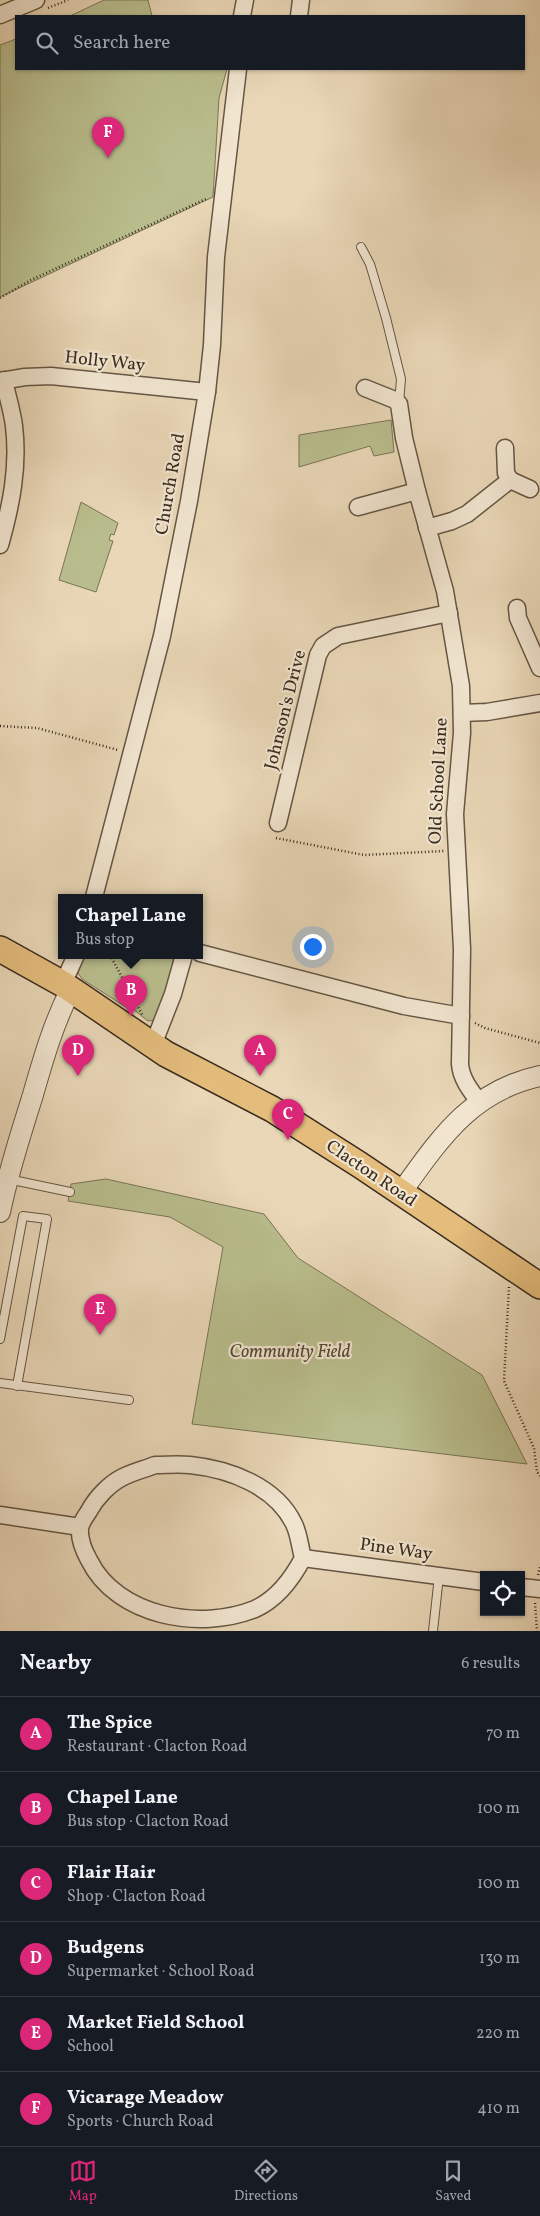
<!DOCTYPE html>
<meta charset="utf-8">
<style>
:root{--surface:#171b24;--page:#242831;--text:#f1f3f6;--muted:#9ea1a6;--line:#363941;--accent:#db2777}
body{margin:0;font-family:Vollkorn,serif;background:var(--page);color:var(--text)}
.controls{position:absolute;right:15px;bottom:15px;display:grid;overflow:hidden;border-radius:0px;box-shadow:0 1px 4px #0004}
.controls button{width:45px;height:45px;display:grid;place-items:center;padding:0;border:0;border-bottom:1px solid var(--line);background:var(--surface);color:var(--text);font:25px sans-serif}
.you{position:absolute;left:312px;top:946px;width:18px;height:18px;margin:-12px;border:4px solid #fff;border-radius:50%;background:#1a73e8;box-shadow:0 0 0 8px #1a73e833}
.badge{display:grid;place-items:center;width:32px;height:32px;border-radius:50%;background:var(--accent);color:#fff;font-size:16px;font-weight:700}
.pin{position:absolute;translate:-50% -41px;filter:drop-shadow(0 1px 2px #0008)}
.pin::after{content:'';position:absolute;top:26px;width:18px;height:15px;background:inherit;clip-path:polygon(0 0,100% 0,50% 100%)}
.popup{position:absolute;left:58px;top:894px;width:145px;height:65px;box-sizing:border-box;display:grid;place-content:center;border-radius:0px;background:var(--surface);filter:drop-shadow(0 1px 4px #0005);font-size:16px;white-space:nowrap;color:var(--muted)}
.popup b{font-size:19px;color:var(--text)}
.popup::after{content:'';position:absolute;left:50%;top:100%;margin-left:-10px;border:10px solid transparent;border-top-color:var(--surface)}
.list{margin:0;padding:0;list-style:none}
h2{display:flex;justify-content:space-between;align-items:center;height:65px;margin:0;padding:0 20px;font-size:21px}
h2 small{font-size:16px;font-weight:400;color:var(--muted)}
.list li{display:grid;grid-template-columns:32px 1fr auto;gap:15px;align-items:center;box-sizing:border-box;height:75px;padding:0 20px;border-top:1px solid var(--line)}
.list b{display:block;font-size:19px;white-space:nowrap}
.list p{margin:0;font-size:16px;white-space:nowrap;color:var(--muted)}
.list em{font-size:16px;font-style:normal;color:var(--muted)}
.icon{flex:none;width:28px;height:28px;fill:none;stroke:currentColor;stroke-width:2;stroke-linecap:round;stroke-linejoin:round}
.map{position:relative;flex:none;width:540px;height:1631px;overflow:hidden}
.search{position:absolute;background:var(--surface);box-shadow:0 1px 4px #0004;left:15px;right:15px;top:15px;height:55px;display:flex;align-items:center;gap:12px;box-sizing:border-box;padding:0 18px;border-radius:0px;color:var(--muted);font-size:19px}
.sheet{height:515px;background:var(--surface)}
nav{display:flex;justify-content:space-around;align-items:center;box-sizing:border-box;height:70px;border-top:1px solid var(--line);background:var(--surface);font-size:14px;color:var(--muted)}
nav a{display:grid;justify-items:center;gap:2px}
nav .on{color:var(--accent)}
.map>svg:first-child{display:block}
.green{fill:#b9bd8d;stroke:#797455}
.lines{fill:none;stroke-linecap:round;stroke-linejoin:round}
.service-casing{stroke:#655644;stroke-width:10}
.minor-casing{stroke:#655644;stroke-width:19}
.tertiary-casing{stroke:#655644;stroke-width:22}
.primary-casing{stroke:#392b1d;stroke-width:28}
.path{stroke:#392b1d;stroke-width:2.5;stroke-dasharray:1 2.5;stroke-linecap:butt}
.service{stroke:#f1e5d0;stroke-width:8}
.minor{stroke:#f1e5d0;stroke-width:16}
.tertiary{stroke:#f1e5d0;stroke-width:20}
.primary{stroke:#e4bc7c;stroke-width:25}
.labels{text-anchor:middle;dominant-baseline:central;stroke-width:4.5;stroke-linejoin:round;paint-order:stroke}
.street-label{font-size:18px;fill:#392b1d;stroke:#f1e5d0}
.park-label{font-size:18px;font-style:italic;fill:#534833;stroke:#f1e5d0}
</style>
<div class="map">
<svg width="540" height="1631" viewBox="0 0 540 1631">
<rect width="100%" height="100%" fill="#e9d7b7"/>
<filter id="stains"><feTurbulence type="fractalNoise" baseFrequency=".004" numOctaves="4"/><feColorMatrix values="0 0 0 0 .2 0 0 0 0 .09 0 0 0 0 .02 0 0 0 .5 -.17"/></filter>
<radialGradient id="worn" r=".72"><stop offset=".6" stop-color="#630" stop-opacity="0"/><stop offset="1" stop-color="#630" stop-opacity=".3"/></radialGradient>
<g class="green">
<path d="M104,0H148L152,16H70Z"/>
<path d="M16,39V69H227L219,98L213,197L0,297V45Z"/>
<path d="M391,420L394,452L374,456L370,446L299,467V435Z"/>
<path d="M81,502L118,523L114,535L111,534L109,540L113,541L96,592L59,580Z"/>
<path d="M82,955H173V962L158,1020L148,1021L133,1009L132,1011L82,979L78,973Z"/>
<path d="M106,1179L264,1214L298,1258L482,1375L527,1464L192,1424L223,1247L170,1217L68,1201L71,1184Z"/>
</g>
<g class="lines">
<defs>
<g id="service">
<path d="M361,247L370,264L386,318L401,379L399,403"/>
<path d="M8,1179L70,1192"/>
<path d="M0,1339L23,1216L47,1219L17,1386"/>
<path d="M0,1383L129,1400"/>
<path d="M433,1631L439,1576"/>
</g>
<g id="minor">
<path d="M0,15L36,0"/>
<path d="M242,16L245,0"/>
<path d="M299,16L301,0"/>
<path d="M0,381L25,377L51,376L207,392"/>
<path d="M365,388L395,400L399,404L404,438L417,491L445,591L461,686L462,733L455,814L462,949L460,1064C461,1079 471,1091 480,1103"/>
<path d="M505,448L506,473L510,480"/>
<path d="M358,507L417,491"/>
<path d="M427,528L452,521L467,514L510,480L530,489"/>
<path d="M0,545C11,506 19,467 14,426C12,410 7,395 4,380"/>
<path d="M517,608L518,618L540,668"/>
<path d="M462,713L487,712L540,703"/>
<path d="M278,823L318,655L323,646L338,636L449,613"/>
<path d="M94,897L162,636L189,501L207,392L212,345L216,257L238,69"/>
<path d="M200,953L404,1006L461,1016"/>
<path d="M63,984L76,955"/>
<path d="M153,1045L173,994L184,955"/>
<path d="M155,1465C167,1465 179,1464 190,1465C229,1469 276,1486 294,1524C299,1534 300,1547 303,1558C292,1579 277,1599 255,1609C200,1631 117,1617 89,1560C84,1551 79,1539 80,1528C81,1522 86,1516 89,1511C96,1498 109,1484 123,1477C133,1472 145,1469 155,1465Z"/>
<path d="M0,1515L80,1527"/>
<path d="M303,1558L484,1582"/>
<path d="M521,1587L540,1589"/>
</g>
<g id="tertiary">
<path d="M400,1194C439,1140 470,1091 540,1076"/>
<path d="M0,1212C8,1173 20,1136 32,1098C43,1060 53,1024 71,989"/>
</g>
<path id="primary" d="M0,949L63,984L166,1054L272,1109L360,1165L540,1286"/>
</defs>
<use href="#service" class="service-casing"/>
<use href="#minor" class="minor-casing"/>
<use href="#tertiary" class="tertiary-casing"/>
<use href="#primary" class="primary-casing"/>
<g class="path">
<path d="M48,8L68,0"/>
<path d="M0,298L31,280L208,198"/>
<path d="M0,726L37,728L118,750"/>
<path d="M276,838L364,855L444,851"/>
<path d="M110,955L143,1016"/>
<path d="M475,1023L485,1028L540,1043"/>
<path d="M509,1287L504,1381L534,1448L537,1472L540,1476"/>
<path d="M538,1575L540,1567"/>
<path d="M535,1603L537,1631"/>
</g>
<use href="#service" class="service"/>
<use href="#minor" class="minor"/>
<use href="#tertiary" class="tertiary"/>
<use href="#primary" class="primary"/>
</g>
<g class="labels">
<g class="street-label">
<text transform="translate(105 362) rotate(6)">Holly Way</text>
<text transform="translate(171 484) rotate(-80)">Church Road</text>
<text transform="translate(286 710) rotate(-76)">Johnson's Drive</text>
<text transform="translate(439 781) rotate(-87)">Old School Lane</text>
<text transform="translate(371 1174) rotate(34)">Clacton Road</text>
<text transform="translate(396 1550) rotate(8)">Pine Way</text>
</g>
<g class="park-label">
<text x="290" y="1352">Community Field</text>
</g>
</g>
<rect width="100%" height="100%" filter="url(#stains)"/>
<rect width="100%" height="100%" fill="url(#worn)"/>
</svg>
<div class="controls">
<button><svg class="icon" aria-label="locate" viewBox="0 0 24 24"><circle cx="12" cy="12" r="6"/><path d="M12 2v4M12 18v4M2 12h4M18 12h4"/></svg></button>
</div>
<div class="you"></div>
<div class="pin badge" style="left:260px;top:1076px">A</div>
<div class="pin badge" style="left:131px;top:1016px">B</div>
<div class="popup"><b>Chapel Lane</b>Bus stop</div>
<div class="pin badge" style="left:288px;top:1140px">C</div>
<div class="pin badge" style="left:78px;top:1076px">D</div>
<div class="pin badge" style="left:100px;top:1335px">E</div>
<div class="pin badge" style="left:108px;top:158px">F</div>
<div class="search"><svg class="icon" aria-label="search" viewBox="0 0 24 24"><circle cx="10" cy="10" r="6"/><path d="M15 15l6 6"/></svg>Search here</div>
</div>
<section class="sheet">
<h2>Nearby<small>6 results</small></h2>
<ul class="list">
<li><span class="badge">A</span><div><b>The Spice</b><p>Restaurant · Clacton Road</p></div><em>70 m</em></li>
<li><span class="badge">B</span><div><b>Chapel Lane</b><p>Bus stop · Clacton Road</p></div><em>100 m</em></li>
<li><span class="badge">C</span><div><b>Flair Hair</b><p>Shop · Clacton Road</p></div><em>100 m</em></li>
<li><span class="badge">D</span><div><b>Budgens</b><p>Supermarket · School Road</p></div><em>130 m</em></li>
<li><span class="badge">E</span><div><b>Market Field School</b><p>School</p></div><em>220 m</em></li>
<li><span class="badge">F</span><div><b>Vicarage Meadow</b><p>Sports · Church Road</p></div><em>410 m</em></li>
</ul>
</section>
<nav>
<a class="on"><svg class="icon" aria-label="map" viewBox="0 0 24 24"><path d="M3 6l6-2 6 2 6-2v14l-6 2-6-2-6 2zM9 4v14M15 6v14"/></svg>Map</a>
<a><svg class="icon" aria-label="directions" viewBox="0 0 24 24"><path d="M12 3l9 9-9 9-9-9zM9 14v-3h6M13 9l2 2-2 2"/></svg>Directions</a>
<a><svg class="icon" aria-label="saved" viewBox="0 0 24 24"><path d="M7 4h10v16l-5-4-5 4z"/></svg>Saved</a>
</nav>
